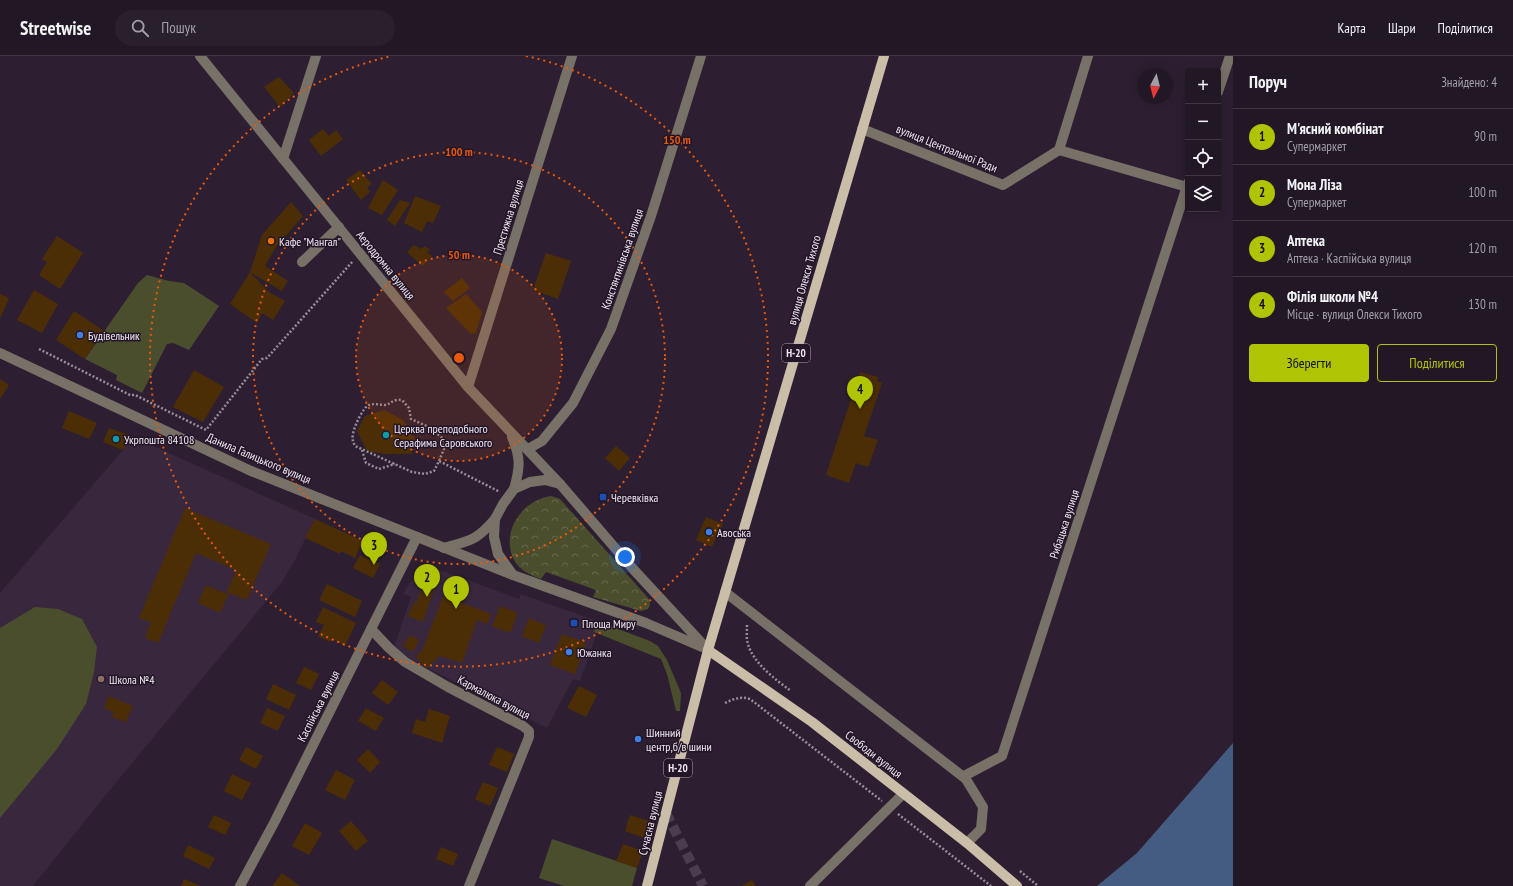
<!DOCTYPE html>
<html lang="uk">
<meta charset="utf-8">
<style>
:root{--surface:#221725;--page:#2a202d;--text:#f1f3f6;--muted:#a29fa7;--line:#3f3642;--accent:#afc504}
body{margin:0;font-family:"PT Sans Narrow",sans-serif;background:var(--page);color:var(--text)}
.controls{position:absolute;right:12px;top:12px;display:grid;overflow:hidden;border-radius:4px;box-shadow:0 2px 10px #0003}
.controls button{width:36px;height:36px;display:grid;place-items:center;padding:0;border:0;border-bottom:1px solid var(--line);background:var(--surface);color:var(--text);font:20px sans-serif}
.compass{position:absolute;left:1137px;top:12px;width:36px;height:36px;border-radius:50%;background:var(--surface);box-shadow:0 2px 10px #0003;rotate:187deg}
.you{position:absolute;left:625px;top:501px;width:14px;height:14px;margin:-10px;border:3px solid #fff;border-radius:50%;background:#1a73e8;box-shadow:0 0 0 6px #1a73e833}
.badge{display:grid;place-items:center;width:26px;height:26px;border-radius:50%;background:var(--accent);color:#111;font-size:13px;font-weight:700}
.pin{position:absolute;translate:-50% -33px;filter:drop-shadow(0 1px 2px #0008)}
.pin::after{content:'';position:absolute;top:21px;width:14px;height:12px;background:inherit;clip-path:polygon(0 0,100% 0,50% 100%)}
.list{margin:0;padding:0;list-style:none}
h2{display:flex;justify-content:space-between;align-items:center;height:52px;margin:0;padding:0 16px;font-size:17px}
h2 small{font-size:13px;font-weight:400;color:var(--muted)}
.list li{display:grid;grid-template-columns:26px 1fr auto;gap:12px;align-items:center;box-sizing:border-box;height:56px;padding:0 16px;border-top:1px solid var(--line)}
.list b{display:block;font-size:15px;white-space:nowrap}
.list p{margin:0;font-size:13px;white-space:nowrap;color:var(--muted)}
.list em{font-size:13px;font-style:normal;color:var(--muted)}
.actions{display:flex;gap:8px;padding:12px 16px}
.actions a{flex:1;padding:9px 0;border:1px solid var(--accent);border-radius:4px;text-align:center;font-size:14px;color:var(--accent)}
.actions .main{background:var(--accent);color:#111}
.icon{flex:none;width:22px;height:22px;fill:none;stroke:currentColor;stroke-width:2;stroke-linecap:round;stroke-linejoin:round}
.map{position:relative;flex:none;width:1233px;height:830px;overflow:hidden}
header{display:flex;align-items:center;gap:24px;box-sizing:border-box;height:56px;padding:0 20px;background:var(--surface);border-bottom:1px solid var(--line)}
header strong{font-size:19px}
nav{display:flex;gap:22px;margin-inline-start:auto;font-size:14px}
.search{width:280px;height:36px;background:var(--page);display:flex;align-items:center;gap:10px;box-sizing:border-box;padding:0 14px;border-radius:22px;color:var(--muted);font-size:15px}
main{display:flex}
aside{flex:1;background:var(--surface)}
.map>svg:first-child{display:block}
.built{fill:#39273e}
.green{fill:#4b4e2d}
.forest{fill:url(#forest-crowns)}
.water{fill:#455c82}
.building{fill:#4c2e06}
.lines{fill:none;stroke-linecap:round;stroke-linejoin:round}
.minor-tunnel{stroke:#4a3d4e;stroke-width:10;stroke-dasharray:10 5;stroke-linecap:butt}
.path{stroke:#988d9b;stroke-width:2.5;stroke-dasharray:2 2;stroke-linecap:butt}
.minor{stroke:#777167;stroke-width:10}
.major{stroke:#cabea9;stroke-width:10}
.ring{fill:none;stroke:#e8590c;stroke-width:2;stroke-dasharray:2 4}
.food-dot{fill:#e8710a;stroke:#231627;stroke-width:1.5}
.shop-dot{fill:#3f7fe0;stroke:#231627;stroke-width:1.5}
.culture-dot{fill:#0f9aa8;stroke:#231627;stroke-width:1.5}
.transit-dot{fill:#1a4fb4;stroke:#231627;stroke-width:1.5}
.education-dot{fill:#8d6e63;stroke:#231627;stroke-width:1.5}
.labels{text-anchor:middle;dominant-baseline:central;stroke-width:3;stroke-linejoin:round;paint-order:stroke}
.shield{fill:#231627;stroke:#b2a8b6;stroke-width:1}
.shield-label{font-size:11px;font-weight:bold;fill:#f0e7f3}
.street-label{font-size:12px;fill:#f0e7f3;stroke:#231627}
.poi-label{font-size:12px;fill:#f0e7f3;stroke:#231627;text-anchor:start}
.centre{fill:#e8590c;stroke:#231627;stroke-width:2}
.ring-label{font-size:12px;text-anchor:middle;font-weight:bold;fill:#e8590c;stroke:#231627;stroke-width:3;stroke-linejoin:round;paint-order:stroke}
</style>
<header>
<strong>Streetwise</strong>
<div class="search"><svg class="icon" aria-label="search" viewBox="0 0 24 24"><circle cx="10" cy="10" r="6"/><path d="M15 15l6 6"/></svg>Пошук</div>
<nav><a>Карта</a><a>Шари</a><a>Поділитися</a></nav>
</header>
<main>
<div class="map">
<svg width="1233" height="830" viewBox="0 0 1233 830">
<defs>
<pattern id="forest-crowns" width="20" height="18" patternUnits="userSpaceOnUse"><rect width="20" height="18" fill="#4b4e2d"/><path d="M2 6a3 3 0 1 1 6 0M12 15a3 3 0 1 1 6 0" fill="none" stroke="#65684c"/></pattern>
</defs>
<rect width="100%" height="100%" fill="#2d1f31"/>
<g class="built">
<path d="M129,379L315,463L295,504L282,526L109,735L33,830H0V537L123,394Z"/>
<path d="M428,512L446,516L519,543L521,538L597,565L594,576L597,577L580,625L573,623L547,672L403,600L394,591L411,541L403,538L415,519L423,513Z"/>
</g>
<g class="green">
<path d="M147,219L169,225L184,227L219,250L189,294L173,287L167,288L142,337L116,324L117,319L85,303L138,227Z"/>
<path d="M35,551L58,553L82,563L97,591L94,616L86,648L57,693L0,762V572Z"/>
<path d="M597,565L650,585L658,590L667,604L681,637L680,655H676L667,618L661,603L594,576Z"/>
<path d="M552,783L637,812L632,830H564L539,822Z"/>
</g>
<path class="forest" d="M551,440L560,443L649,543L650,549L648,553L641,555L593,541L596,534L546,516L541,523C532,520 519,514 514,504C500,476 522,444 551,440Z"/>
<path class="water" d="M1233,687V830H1097L1137,797Z"/>
<g class="building">
<path d="M279,21L294,37L280,51L264,31Z"/>
<path d="M323,73L329,80L336,74L343,83L321,100L309,84Z"/>
<path d="M360,114L372,128L367,131L370,136L361,144L346,124Z"/>
<path d="M383,124L398,134L382,159L368,152Z"/>
<path d="M415,140L441,150L433,167L427,165L422,176L404,167Z"/>
<path d="M400,144L410,147L395,170L387,164Z"/>
<path d="M291,146L303,160L276,191L265,210L288,225L282,235L250,216L262,179Z"/>
<path d="M57,180L83,197L60,233L39,219L47,206L42,203Z"/>
<path d="M414,189L421,193L425,190L430,194L427,196L432,200L422,210L407,196Z"/>
<path d="M546,197L571,205L558,243L533,234Z"/>
<path d="M250,216L269,236L285,245L273,264L262,257L257,267L230,248Z"/>
<path d="M462,222L470,232L453,245L444,236Z"/>
<path d="M34,234L58,248L42,277L17,264Z"/>
<path d="M0,238L9,242L0,263Z"/>
<path d="M466,238L482,256L476,277L471,278L446,252Z"/>
<path d="M74,255L104,275L85,303L56,284Z"/>
<path d="M194,314L224,331L203,366L173,351Z"/>
<path d="M860,316L878,321L877,325L882,327L864,380L878,384L868,411L856,407L849,427L826,419Z"/>
<path d="M0,323L9,329L0,343Z"/>
<path d="M384,354L403,364L415,383L411,398H384L367,395L357,375L365,360Z"/>
<path d="M69,355L97,367L89,383L62,372Z"/>
<path d="M109,372L129,379L123,394L103,386Z"/>
<path d="M616,390L630,402L619,415L605,402Z"/>
<path d="M185,452L271,488L247,544L229,537L220,557L198,547L206,529L226,538L236,514L196,497L158,587L145,582L151,566L139,562Z"/>
<path d="M706,461L723,468L712,491L696,484Z"/>
<path d="M315,463L363,485L355,502L341,495L340,498L305,482Z"/>
<path d="M360,499L380,508L373,522L353,512Z"/>
<path d="M327,528L362,545L355,561L319,544Z"/>
<path d="M425,530L434,534L423,566L408,560L413,548L417,546L422,532Z"/>
<path d="M443,540L491,558L487,568L477,564L462,607L440,600L426,612L416,601L423,593Z"/>
<path d="M500,550L518,557L510,577L492,570Z"/>
<path d="M323,551L356,567L345,590L332,583L330,586L318,580L324,569L316,566Z"/>
<path d="M529,562L546,569L539,587L522,580Z"/>
<path d="M562,578L586,587L575,618L550,609Z"/>
<path d="M410,579L419,584L413,596L403,590Z"/>
<path d="M304,611L319,618L311,634L296,627Z"/>
<path d="M382,624L398,636L388,649L372,637Z"/>
<path d="M273,628L296,639L289,654L266,643Z"/>
<path d="M579,630L597,639L586,661L567,652Z"/>
<path d="M109,640L133,650L126,666L112,661L114,656L104,652Z"/>
<path d="M267,652L285,660L278,675L260,667Z"/>
<path d="M366,652L384,662L376,675L358,665Z"/>
<path d="M429,653L450,660L442,687L412,677L416,663L425,666Z"/>
<path d="M246,691L263,700L256,713L239,704Z"/>
<path d="M497,691L514,698L507,716L489,709Z"/>
<path d="M368,693L380,706L370,717L357,704Z"/>
<path d="M336,714L355,724L345,744L325,734Z"/>
<path d="M232,718L251,727L242,744L224,735Z"/>
<path d="M483,726L498,732L490,750L475,743Z"/>
<path d="M214,759L231,767L225,779L208,771Z"/>
<path d="M630,759L652,766L647,783L625,775Z"/>
<path d="M351,765L368,785L356,795L339,775Z"/>
<path d="M305,767L322,777L309,799L292,790Z"/>
<path d="M623,788L643,795L637,812L616,805Z"/>
<path d="M188,789L215,802L209,813L183,800Z"/>
<path d="M441,791L458,798L453,810L436,803Z"/>
<path d="M282,817L300,830H272Z"/>
<path d="M184,823L201,830H181Z"/>
<path d="M752,824L756,830H742Z"/>
</g>
<g class="lines">
<path class="minor-tunnel" d="M666,757L703,830"/>
<g class="path">
<path d="M39,293L130,339H135L206,374L262,303L267,302L353,205"/>
<path d="M362,394L366,407L379,413L395,408"/>
<path d="M439,405L444,393L442,382L431,372L411,363L409,352L402,344C391,343 392,348 385,349C380,349 375,347 369,349C363,351 354,371 353,378C352,383 353,386 355,390L412,416L425,418L434,415L439,405L500,436"/>
<path d="M747,569C747,575 746,582 748,588C753,607 776,624 791,635"/>
<path d="M725,647C733,643 741,640 750,643L882,745"/>
<path d="M898,758L991,830"/>
<path d="M1020,815L1038,830"/>
</g>
<g class="minor">
<path d="M200,0L468,331L560,428L634,514L708,594"/>
<path d="M1218,36L1230,0"/>
<path d="M862,73L1003,129L1059,94L1088,0"/>
<path d="M1059,94L1187,131"/>
<path d="M283,103L316,0"/>
<path d="M302,206L339,171"/>
<path d="M0,297L251,415L513,519L646,567L702,591"/>
<path d="M468,331L572,0"/>
<path d="M512,381C521,402 520,412 514,433"/>
<path d="M528,393L542,385L573,347L611,273L651,160L701,0"/>
<path d="M444,492C471,484 476,485 495,463"/>
<path d="M513,519L498,498L494,481L495,463L503,448L514,433L530,426L545,424L560,428"/>
<path d="M725,536L966,723"/>
<path d="M371,573L389,592L405,606L448,631L523,670L529,675V681L469,830"/>
<path d="M967,787L981,773L983,751L964,720L1002,700L1188,127"/>
<path d="M240,830L275,765L417,481"/>
<path d="M810,830L903,738"/>
</g>
<g class="major">
<path d="M708,594L812,666L967,787L1017,830"/>
<path d="M647,830L708,594L884,0"/>
</g>
</g>
<circle cx="459" cy="302" r="103" fill="#e8590c" fill-opacity=".12"/>
<g class="ring">
<circle cx="459" cy="302" r="103"/>
<circle cx="459" cy="302" r="206"/>
<path d="M526 0A309 309 0 1 1 392 0"/>
</g>
<circle class="food-dot" cx="271" cy="185" r="4"/>
<g class="shop-dot">
<circle cx="80" cy="279" r="4"/>
<circle cx="709" cy="476" r="4"/>
<circle cx="569" cy="596" r="4"/>
<circle cx="638" cy="683" r="4"/>
</g>
<g class="culture-dot">
<circle cx="386" cy="379" r="4"/>
<circle cx="116" cy="383" r="4"/>
</g>
<g class="transit-dot">
<rect x="599" y="437" width="8" height="8" rx="2"/>
<rect x="570" y="563" width="8" height="8" rx="2"/>
</g>
<circle class="education-dot" cx="101" cy="623" r="4"/>
<g class="labels">
<g class="shield">
<rect x="782" y="288" width="28" height="18" rx="3"/>
<rect x="664" y="703" width="28" height="18" rx="3"/>
</g>
<g class="shield-label">
<text x="796" y="297">Н-20</text>
<text x="678" y="712">Н-20</text>
</g>
<g class="street-label">
<text transform="translate(947 92) rotate(22)">вулиця Центральної Ради</text>
<text transform="translate(508 161) rotate(-73)">Престижна вулиця</text>
<text transform="translate(622 203) rotate(-71)">Констянтинівська вулиця</text>
<text transform="translate(386 209) rotate(51)">Аеродромна вулиця</text>
<text transform="translate(804 224) rotate(-74)">вулиця Олекси Тихого</text>
<text transform="translate(259 402) rotate(23)">Данила Галицького вулиця</text>
<text transform="translate(1064 468) rotate(-72)">Рибацька вулиця</text>
<text transform="translate(494 641) rotate(28)">Кармалюка вулиця</text>
<text transform="translate(318 650) rotate(-63)">Каспійська вулиця</text>
<text transform="translate(874 698) rotate(38)">Свободи вулиця</text>
<text transform="translate(650 767) rotate(-76)">Сучасна вулиця</text>
</g>
<g class="poi-label">
<text x="279" y="185">Кафе "Мангал"</text>
<text x="88" y="279">Будівельник</text>
<text x="394" y="372">Церква преподобного<tspan x="394" dy="14">Серафима Саровського</tspan></text>
<text x="124" y="383">Укрпошта 84108</text>
<text x="611" y="441">Черевківка</text>
<text x="717" y="476">Авоська</text>
<text x="582" y="567">Площа Миру</text>
<text x="577" y="596">Южанка</text>
<text x="109" y="623">Школа №4</text>
<text x="646" y="676">Шинний<tspan x="646" dy="14">центр,б/в шини</tspan></text>
</g>
</g>
<circle cx="459" cy="302" r="6" class="centre"/>
<g class="ring-label">
<text x="677" y="88">150 m</text>
<text x="459" y="100">100 m</text>
<text x="459" y="203">50 m</text>
</g>
</svg>
<div class="controls">
<button>+</button>
<button>−</button>
<button><svg class="icon" aria-label="locate" viewBox="0 0 24 24"><circle cx="12" cy="12" r="6"/><path d="M12 2v4M12 18v4M2 12h4M18 12h4"/></svg></button>
<button><svg class="icon" aria-label="layers" viewBox="0 0 24 24"><path d="M12 4l9 5-9 5-9-5zM3 14l9 5 9-5"/></svg></button>
</div>
<svg class="compass" viewBox="-18 -18 36 36"><path d="M0-13l5 13h-10z" fill="#e53935"/><path d="M0 13l5-13h-10z" fill="#a29fa7"/></svg>
<div class="you"></div>
<div class="pin badge" style="left:456px;top:553px">1</div>
<div class="pin badge" style="left:427px;top:541px">2</div>
<div class="pin badge" style="left:374px;top:509px">3</div>
<div class="pin badge" style="left:860px;top:353px">4</div>
</div>
<aside>
<h2>Поруч<small>Знайдено: 4</small></h2>
<ul class="list">
<li><span class="badge">1</span><div><b>М'ясний комбінат</b><p>Супермаркет</p></div><em>90 m</em></li>
<li><span class="badge">2</span><div><b>Мона Ліза</b><p>Супермаркет</p></div><em>100 m</em></li>
<li><span class="badge">3</span><div><b>Аптека</b><p>Аптека · Каспійська вулиця</p></div><em>120 m</em></li>
<li><span class="badge">4</span><div><b>Філія школи №4</b><p>Місце · вулиця Олекси Тихого</p></div><em>130 m</em></li>
</ul>
<div class="actions"><a class="main">Зберегти</a><a>Поділитися</a></div>
</aside>
</main>
